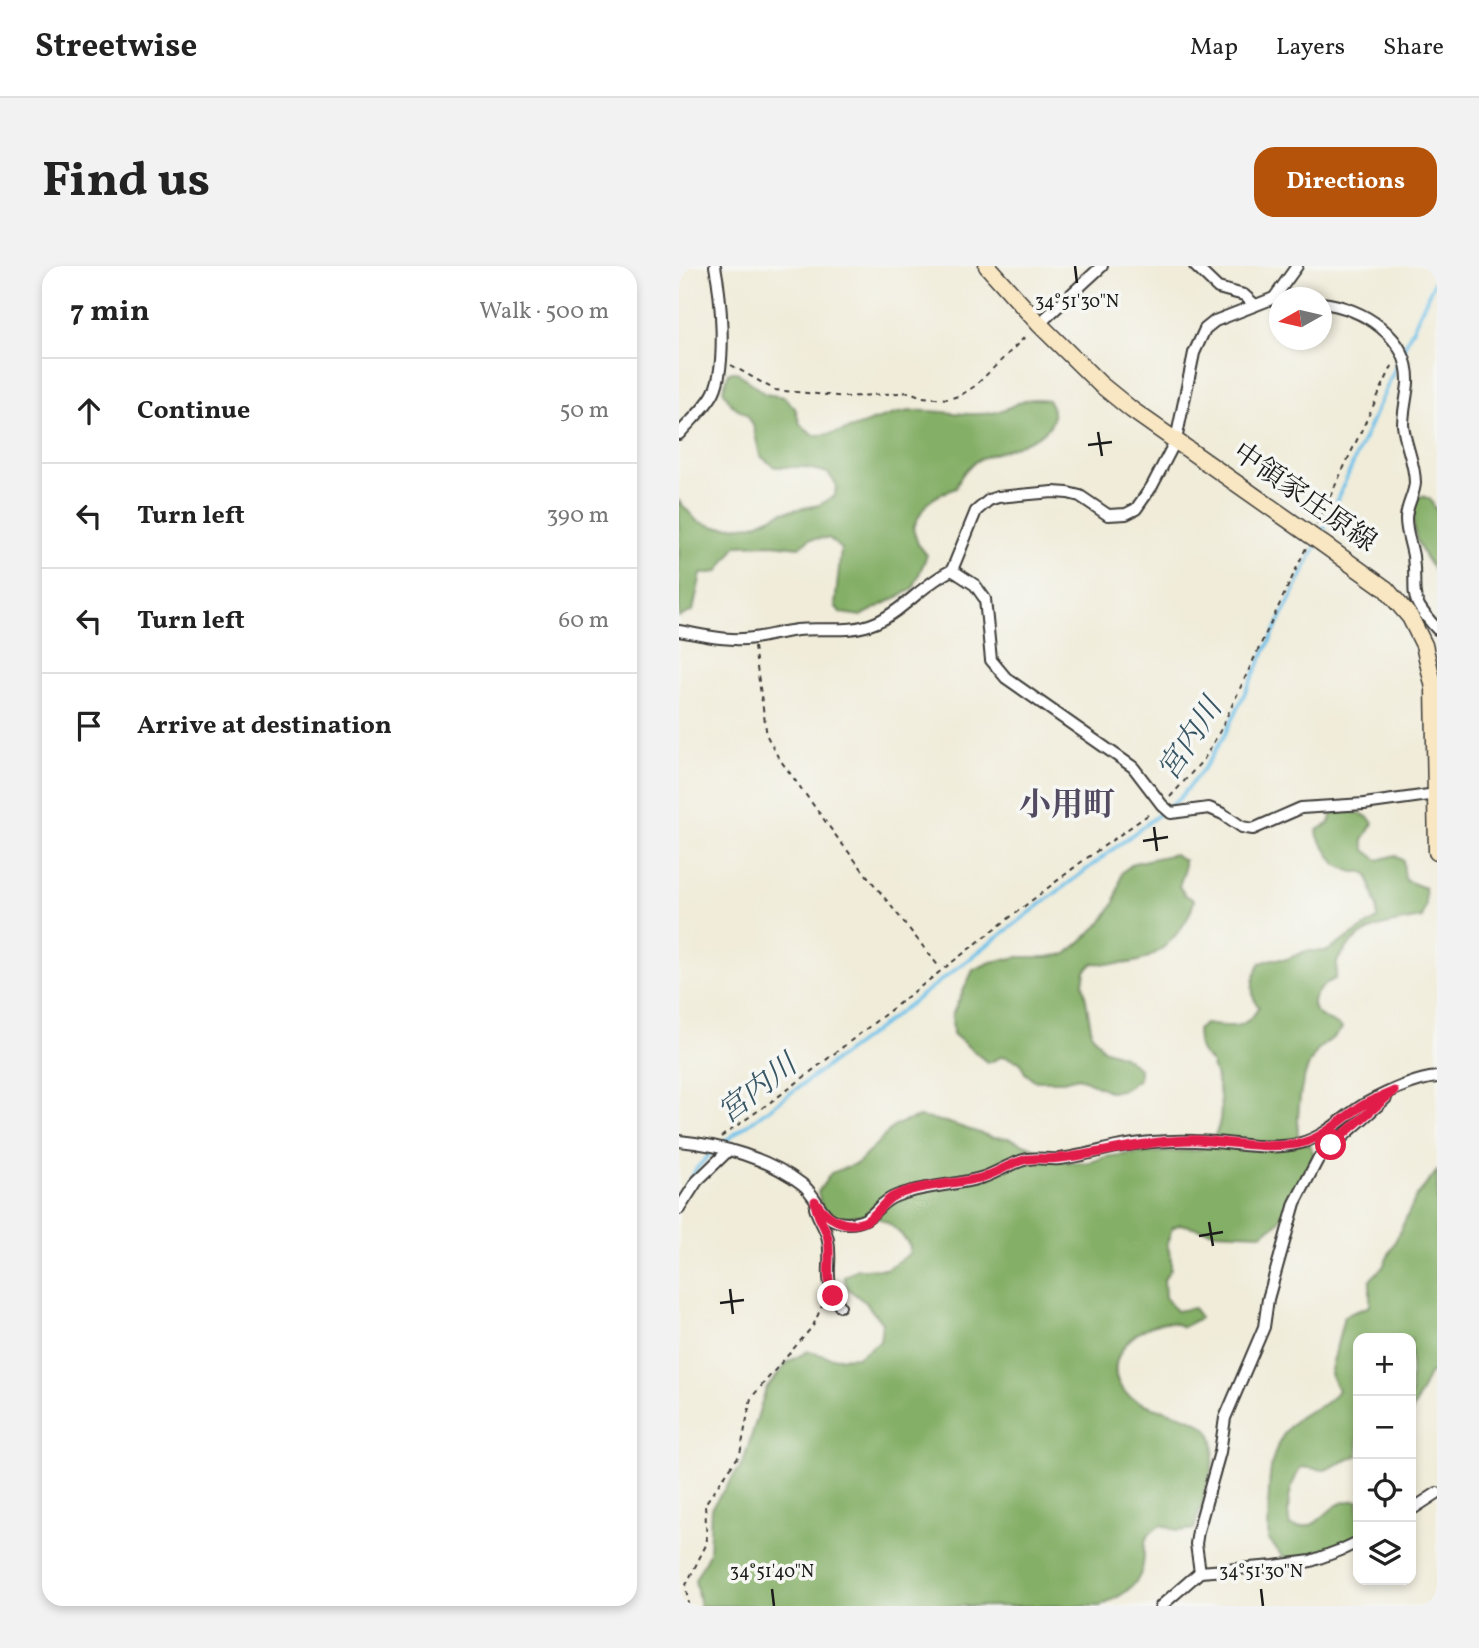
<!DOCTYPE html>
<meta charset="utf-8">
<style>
:root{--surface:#fff;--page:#f2f2f2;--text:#222;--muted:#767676;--line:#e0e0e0;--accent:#b45309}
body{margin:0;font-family:Vollkorn,"Noto Serif JP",serif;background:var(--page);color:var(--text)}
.controls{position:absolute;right:21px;bottom:21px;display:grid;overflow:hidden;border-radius:14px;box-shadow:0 4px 10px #0003}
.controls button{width:63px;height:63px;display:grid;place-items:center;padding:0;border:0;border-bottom:2px solid var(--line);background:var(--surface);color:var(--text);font:35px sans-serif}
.compass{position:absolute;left:590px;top:21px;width:63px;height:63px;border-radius:50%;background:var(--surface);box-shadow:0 4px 10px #0003;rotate:262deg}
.stop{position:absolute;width:21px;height:21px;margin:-16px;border:5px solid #e11d48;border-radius:50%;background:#fff}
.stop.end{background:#e11d48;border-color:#fff;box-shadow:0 2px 7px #0008}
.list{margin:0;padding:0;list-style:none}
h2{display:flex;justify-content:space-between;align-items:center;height:91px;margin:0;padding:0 28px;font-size:30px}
h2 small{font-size:23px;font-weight:400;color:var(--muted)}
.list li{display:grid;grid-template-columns:46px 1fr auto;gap:21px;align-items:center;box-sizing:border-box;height:105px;padding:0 28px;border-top:2px solid var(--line)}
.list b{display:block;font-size:26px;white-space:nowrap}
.list em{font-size:23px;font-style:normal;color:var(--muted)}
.icon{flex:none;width:38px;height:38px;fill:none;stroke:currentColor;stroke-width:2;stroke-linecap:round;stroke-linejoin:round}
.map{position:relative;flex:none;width:758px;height:1340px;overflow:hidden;border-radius:21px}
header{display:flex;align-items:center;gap:42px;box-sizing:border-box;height:98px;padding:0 35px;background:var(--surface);border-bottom:2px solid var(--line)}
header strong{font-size:33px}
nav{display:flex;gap:38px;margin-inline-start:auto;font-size:24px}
.intro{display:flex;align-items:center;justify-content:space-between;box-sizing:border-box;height:168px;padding:0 42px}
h1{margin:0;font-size:49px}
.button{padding:18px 32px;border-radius:21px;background:var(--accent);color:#fff;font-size:24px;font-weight:700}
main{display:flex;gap:42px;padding:0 42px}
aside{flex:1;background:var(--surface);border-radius:21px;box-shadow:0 4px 10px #0003}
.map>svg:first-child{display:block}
.forest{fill:#84af66;stroke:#506641;stroke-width:2}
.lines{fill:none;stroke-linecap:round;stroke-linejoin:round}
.stream{stroke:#6dc1e9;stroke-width:3.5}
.street-casing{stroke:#3c3b38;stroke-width:14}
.secondary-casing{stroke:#3c3b38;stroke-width:19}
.path{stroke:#3c3b38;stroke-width:2;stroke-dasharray:5 5;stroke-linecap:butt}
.street{stroke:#fff;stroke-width:10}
.secondary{stroke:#f9e7c3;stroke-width:16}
.secondary-bridge-casing{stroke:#3c3b38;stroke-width:19;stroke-linecap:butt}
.secondary-bridge{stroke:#f9e7c3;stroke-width:16}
.route{stroke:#e11d48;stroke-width:9}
.ticks{fill:none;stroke:#1c1c1c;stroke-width:2.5}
.labels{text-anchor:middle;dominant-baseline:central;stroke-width:7;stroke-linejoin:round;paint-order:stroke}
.street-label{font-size:28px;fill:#1c1c1c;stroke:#f6f6f2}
.water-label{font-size:30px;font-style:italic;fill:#385664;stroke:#f6f6f2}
.quarter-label{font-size:32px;font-weight:bold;fill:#534b61;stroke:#f6f6f2}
.ticks-label{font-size:18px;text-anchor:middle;fill:#1c1c1c;stroke:#f6f6f2;stroke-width:7;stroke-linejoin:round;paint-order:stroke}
</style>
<header>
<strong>Streetwise</strong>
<nav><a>Map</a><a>Layers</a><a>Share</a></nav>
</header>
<div class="intro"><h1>Find us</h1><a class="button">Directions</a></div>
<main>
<aside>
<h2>7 min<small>Walk · 500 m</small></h2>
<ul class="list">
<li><svg class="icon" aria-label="ahead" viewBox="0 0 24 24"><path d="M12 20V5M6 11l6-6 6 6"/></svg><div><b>Continue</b></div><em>50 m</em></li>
<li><svg class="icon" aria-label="left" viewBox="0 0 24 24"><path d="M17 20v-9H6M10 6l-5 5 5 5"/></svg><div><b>Turn left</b></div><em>390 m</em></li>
<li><svg class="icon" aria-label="left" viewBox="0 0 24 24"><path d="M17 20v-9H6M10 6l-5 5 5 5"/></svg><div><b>Turn left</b></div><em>60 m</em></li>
<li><svg class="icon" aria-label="arrive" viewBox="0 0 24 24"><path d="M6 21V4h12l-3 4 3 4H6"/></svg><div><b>Arrive at destination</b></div></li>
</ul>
</aside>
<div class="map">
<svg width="758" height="1340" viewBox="0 0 758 1340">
<rect width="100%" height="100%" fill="#f6f6f2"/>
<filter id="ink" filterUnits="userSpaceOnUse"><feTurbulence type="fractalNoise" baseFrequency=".0143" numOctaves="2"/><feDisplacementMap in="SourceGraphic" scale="14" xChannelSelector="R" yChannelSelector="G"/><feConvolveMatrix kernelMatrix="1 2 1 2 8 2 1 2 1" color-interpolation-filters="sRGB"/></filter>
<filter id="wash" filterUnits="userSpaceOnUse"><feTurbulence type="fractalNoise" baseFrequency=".00686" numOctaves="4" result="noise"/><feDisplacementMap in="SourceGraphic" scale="28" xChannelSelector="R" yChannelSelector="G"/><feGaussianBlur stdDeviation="1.57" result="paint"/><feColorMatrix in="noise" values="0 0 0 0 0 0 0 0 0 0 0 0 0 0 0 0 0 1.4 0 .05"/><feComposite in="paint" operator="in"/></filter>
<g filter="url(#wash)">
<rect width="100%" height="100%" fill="#f0ecd9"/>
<g class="forest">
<path d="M50,106H58L86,128L105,131L116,142L121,158L133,169C163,170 188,155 216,148C247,139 282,152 313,147C335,143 341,129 369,134C394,172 323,182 301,193C288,200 281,209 277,222C251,231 245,237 234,263L239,278L248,289L234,323L182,350L162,347L156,340L162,283L150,272L131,273L120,281L93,278L58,279L39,306L22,308L14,345L0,351V235L18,255L37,261H50L75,259L104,246L140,239L156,230L157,218L149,207L124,201H96L81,190L74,159L68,149L52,138L44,124Z"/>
<path d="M743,230L751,233L758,245V308C739,284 729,263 737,232Z"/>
<path d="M663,545C676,546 686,546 694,557L684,574L686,584L699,594L717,589L724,595L726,614L746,622L747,639L743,652C715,657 685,659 667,683C664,687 659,692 658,697C657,703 658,707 656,713C644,718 626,734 638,747C645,754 655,756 663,762C659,772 646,775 639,784C620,808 618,844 619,874L631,879L635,889L623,916L613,928L609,941L598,958L582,968L535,966L501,958L493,962L488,978L492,991V1002L485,1014L486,1031L497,1045L515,1042L521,1052L504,1061C500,1059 493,1056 489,1056C484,1055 478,1059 473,1060C449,1068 425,1097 443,1123C460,1147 519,1143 532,1169C542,1188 521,1242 515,1263L500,1265L482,1259C455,1276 471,1287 461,1309C455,1323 434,1335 421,1340H21L16,1314L30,1287L32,1242L64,1197L87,1123L109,1096L129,1085L153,1092L178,1091L201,1075L203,1057L186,1036L169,1023L165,1011L178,1003H207L230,988L231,980C219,962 203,948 180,949C171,950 160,954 152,950C142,946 141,935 139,926L152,907L179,897L216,859L240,851L267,856L313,871L330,872L389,896L409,897L426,891L449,888L519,884C551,870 543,826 533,799C531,793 525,791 522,786C518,780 519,771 518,764L526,758C551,761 567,765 580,741C569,729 574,710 581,697L594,693H608L627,685H648L698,653V641L689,609L684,606H674L657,599L639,571L638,564L650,558L653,548Z"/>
<path d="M495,588L505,594V606L500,620L506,629L515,634C511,657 486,686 463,694C448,699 430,698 414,697L406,705L404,717L413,768L424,783L444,790L460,802V813L445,823L432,826L399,811L384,815H357L346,807L341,796L324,790L309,797L274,768L273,749L294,704L312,696L339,691H367L388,688L422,657L436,636L443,606L455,597Z"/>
<path d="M758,905V1105L750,1108L732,1148V1072H679V1189L646,1204L622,1201C611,1219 606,1238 611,1260C646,1268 645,1232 679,1235V1270L660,1281L610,1294L603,1290L589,1273C591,1232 583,1186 616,1155C630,1141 645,1145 659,1124L651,1108L665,1050L691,1040V1014L704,1001L737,931Z"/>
</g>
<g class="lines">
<g class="stream">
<path d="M724,84L758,10"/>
<path d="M642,270L721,91"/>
<path d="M41,879L193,767L500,533L528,498L546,468L637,280"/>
<path d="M0,931L17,903L35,884"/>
</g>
</g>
</g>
<g filter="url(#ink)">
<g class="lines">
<defs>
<g id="street">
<path d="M516,0L539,22L565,29L576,39"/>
<path d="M595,32L618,0"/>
<path d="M642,37C683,41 731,71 729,117C728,131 724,145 724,159C726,179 736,197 736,217C735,230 727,240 727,253C727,266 732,278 734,290C739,332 726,327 758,363"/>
<path d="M360,58L423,0"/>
<path d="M0,168C11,155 28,141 35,126C48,98 42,31 36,0"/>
<path d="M273,304L296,319L306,333L312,394L327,412L454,501L483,539L492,547L530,542L544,548L563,561L574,563L622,542L685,538L757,528"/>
<path d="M0,365C24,369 50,376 75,372C89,370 103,366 118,364C145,361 171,368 198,356C225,344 245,317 273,304L297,245L310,234L319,231L374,226L389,227L401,230L429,249L447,248L457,243L473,220L497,174L515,87L526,63L536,55L595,32H600"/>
<path d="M0,875C42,879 89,892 123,918C141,932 141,957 169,957C196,957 195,938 217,930C245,919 276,920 305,911C320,906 333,896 349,893C359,891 370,894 380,893C399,891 419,885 437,881C463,876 490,874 516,875C551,875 587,886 622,877C647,870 663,852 684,839C704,828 736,813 758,811"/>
<path d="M136,942C139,953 147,962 149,974C154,1003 142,1010 161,1040"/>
<path d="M0,943L18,915L50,884"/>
<path d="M732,1244L758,1227"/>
<path d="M521,1306L517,1278L519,1265L541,1186L546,1152L585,1061L589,1033L616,937L639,893L707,832"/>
<path d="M482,1340L521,1306L595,1300L632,1295L662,1284L679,1276"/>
</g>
<g id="secondary">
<path d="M308,0L360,58L421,118L453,144L631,269"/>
<path d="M644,278L707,323L731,351L745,379L755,422L758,586"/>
</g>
</defs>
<use href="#street" class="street-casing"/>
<use href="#secondary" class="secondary-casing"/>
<g class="path">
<path d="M52,99L96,124L168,131L231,126L243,131L270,133L282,129L296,120L349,68"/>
<path d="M638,258L715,96"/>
<path d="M75,381L88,470L99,491L160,574L261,702"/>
<path d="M491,531L525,493L541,465L627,282"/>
<path d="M42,871L107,825L401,597L473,546"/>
<path d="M9,1340L7,1319L28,1277L26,1238L61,1188L72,1132L134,1060L145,1035"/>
</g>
<use href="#street" class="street"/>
<use href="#secondary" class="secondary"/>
<defs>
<path id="secondary-bridge" d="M631,269L644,278"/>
</defs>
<use href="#secondary-bridge" class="secondary-bridge-casing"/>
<use href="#secondary-bridge" class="secondary-bridge"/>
</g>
</g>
<g class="lines" filter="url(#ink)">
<path class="route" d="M154,1030C145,1008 153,994 149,973C147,959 136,950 136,935C147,952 165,963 185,956C196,952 203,937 213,931C240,918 272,919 301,912C317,908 329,898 345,894C357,891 369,894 381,892C427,887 471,873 518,874C551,876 584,883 618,878C646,873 662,852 686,838C695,833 705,830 715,825L652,879"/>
</g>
<path class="ticks" d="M396,0L398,17M419,166L423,190M409,179L433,176M475,561L478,585M464,575L489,571M530,956L534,980M520,970L544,966M51,1023L54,1048M41,1037L65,1034M93,1323L95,1340M582,1323L584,1340"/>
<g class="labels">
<g class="street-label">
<text transform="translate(625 232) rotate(35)">中領家庄原線</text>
</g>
<g class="water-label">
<text transform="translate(512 474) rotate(-57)">宮内川</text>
<text transform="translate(79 824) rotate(-38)">宮内川</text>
</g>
<g class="quarter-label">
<text x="388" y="541">小用町</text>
</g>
</g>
<g class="ticks-label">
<text x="398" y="41">34°51'30"N</text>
<text x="93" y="1311">34°51'40"N</text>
<text x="582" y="1311">34°51'30"N</text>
</g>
</svg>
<div class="controls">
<button>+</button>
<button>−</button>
<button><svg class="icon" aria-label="locate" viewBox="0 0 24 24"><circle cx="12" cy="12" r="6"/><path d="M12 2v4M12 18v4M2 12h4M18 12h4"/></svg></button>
<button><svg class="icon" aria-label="layers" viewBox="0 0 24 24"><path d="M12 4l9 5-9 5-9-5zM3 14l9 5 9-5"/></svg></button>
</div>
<svg class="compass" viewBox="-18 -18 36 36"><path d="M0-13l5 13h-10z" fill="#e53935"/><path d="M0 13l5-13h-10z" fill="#767676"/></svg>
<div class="stop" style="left:652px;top:879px"></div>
<div class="stop end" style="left:154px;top:1030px"></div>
</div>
</main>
